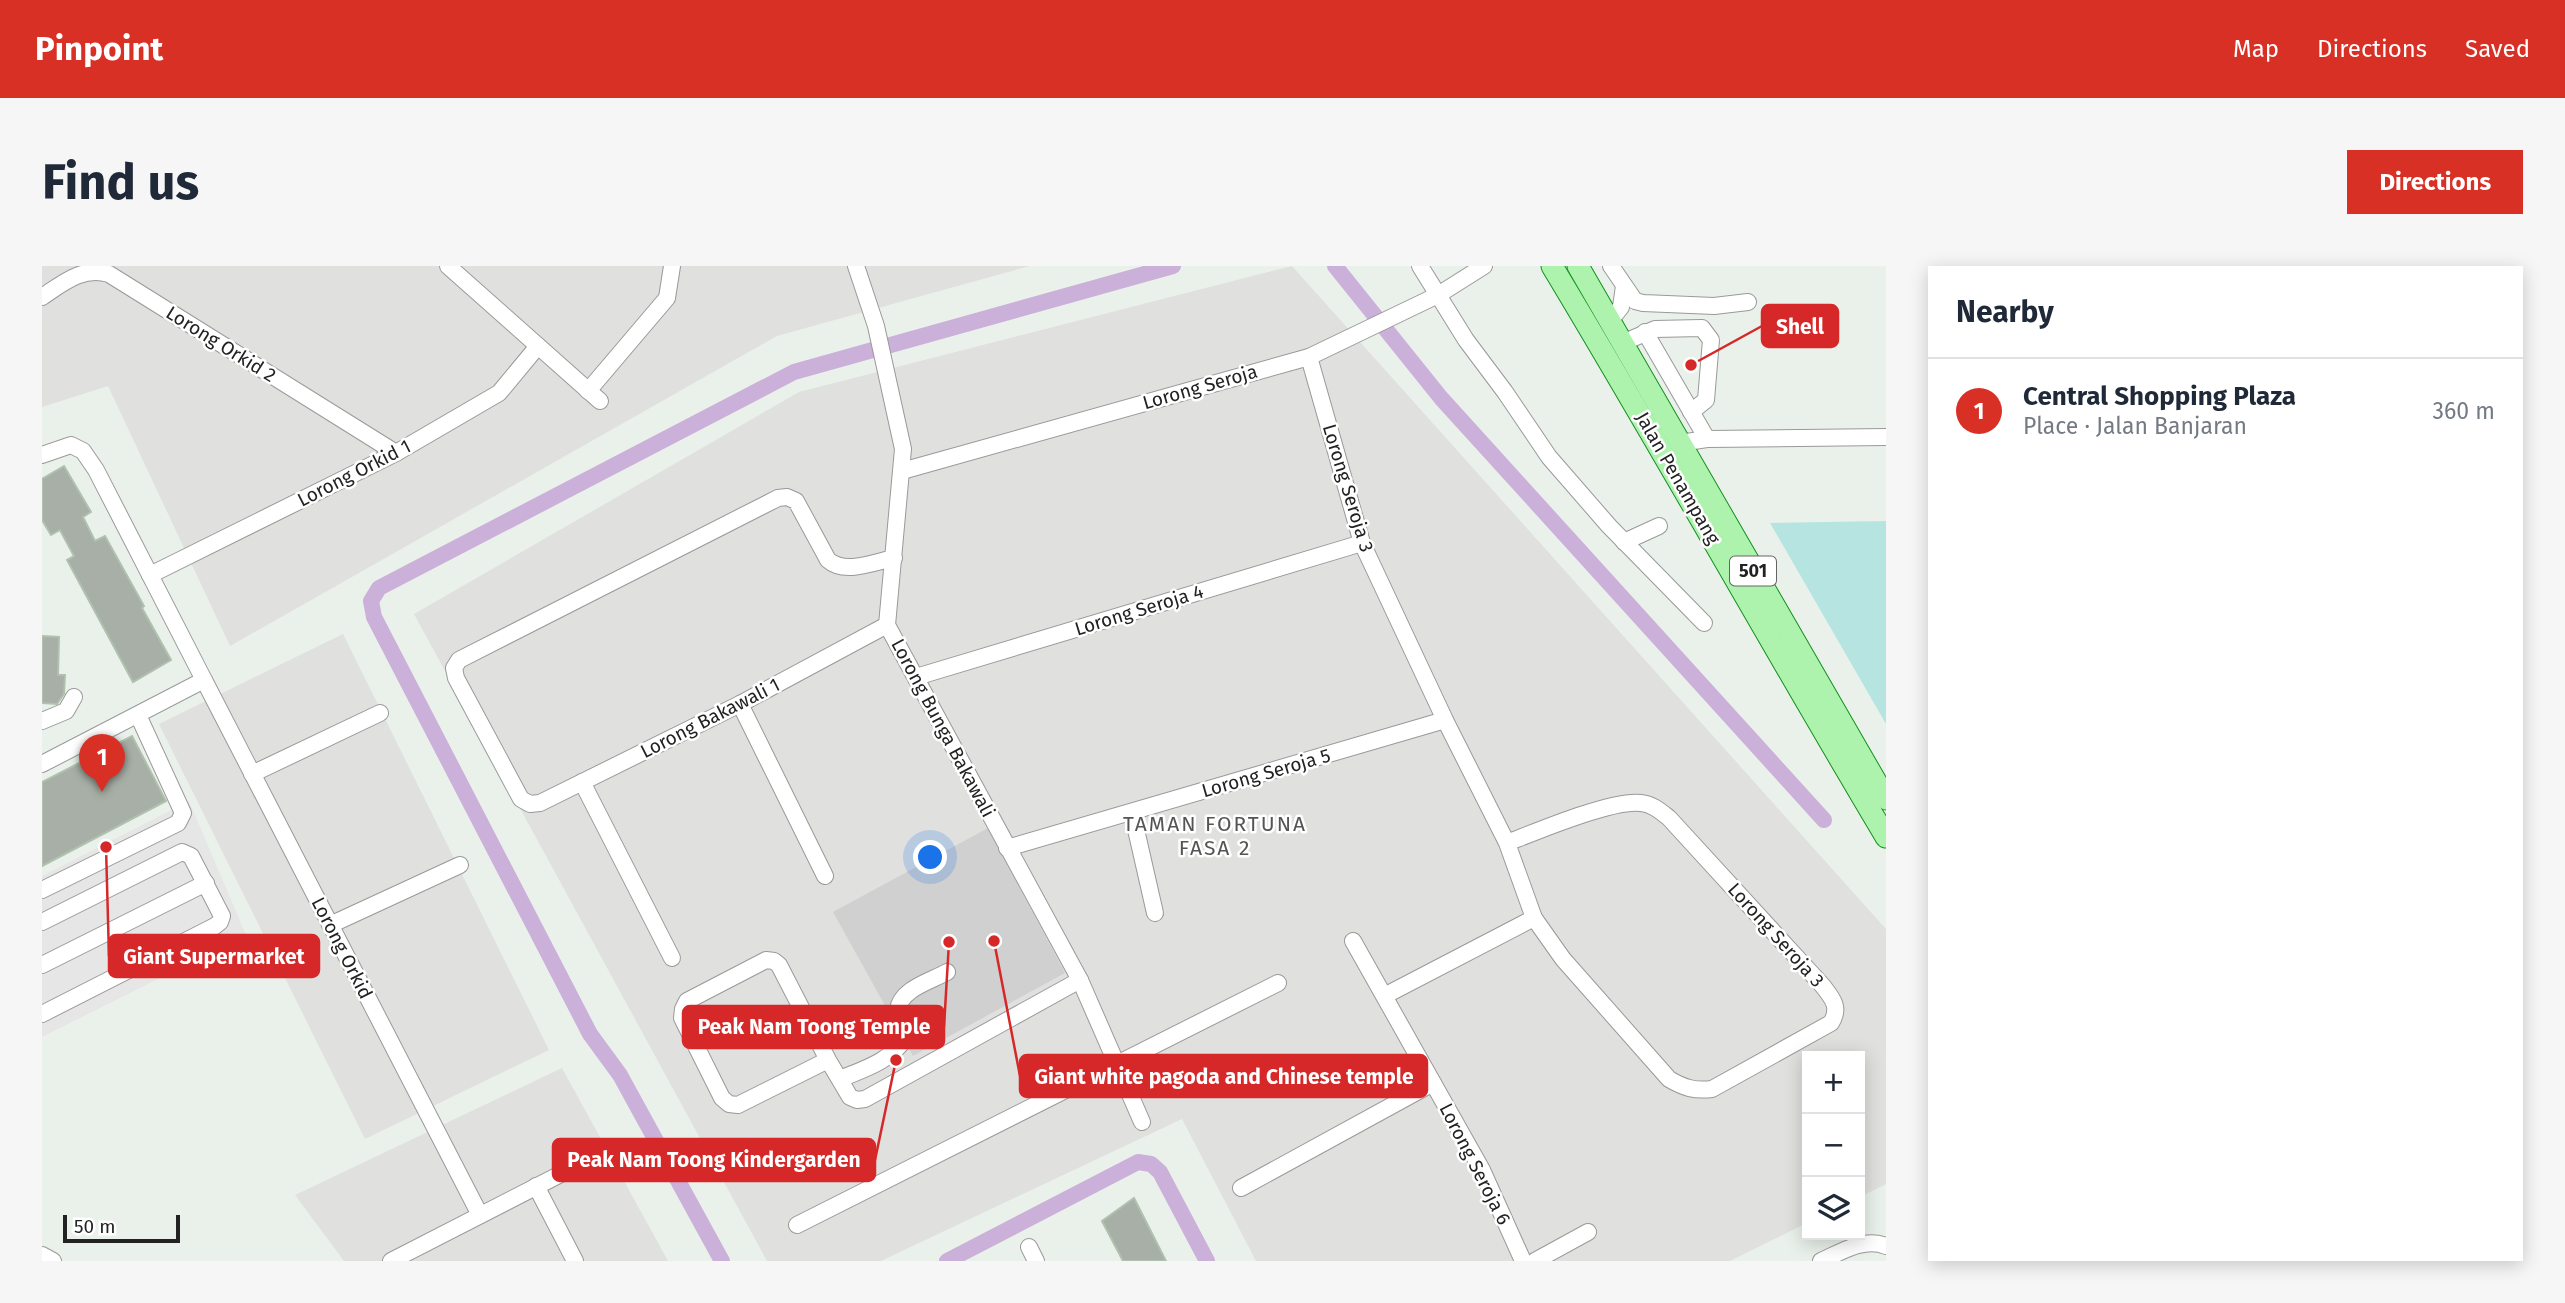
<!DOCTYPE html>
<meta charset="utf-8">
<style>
:root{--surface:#fff;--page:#f6f6f7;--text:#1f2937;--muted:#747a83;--line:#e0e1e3;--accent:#d93025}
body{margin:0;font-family:"Fira Sans",sans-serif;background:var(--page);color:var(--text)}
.controls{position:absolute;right:21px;bottom:21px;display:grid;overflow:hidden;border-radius:0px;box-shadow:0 4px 18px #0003}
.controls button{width:63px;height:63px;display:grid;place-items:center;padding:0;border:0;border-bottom:2px solid var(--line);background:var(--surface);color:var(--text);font:35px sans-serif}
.scale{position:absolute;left:21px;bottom:18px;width:117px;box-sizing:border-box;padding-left:7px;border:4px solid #222;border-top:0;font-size:19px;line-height:24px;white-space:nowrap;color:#222;-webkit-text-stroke:5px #fff;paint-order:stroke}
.you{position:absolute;left:889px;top:592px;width:24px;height:24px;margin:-18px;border:5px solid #fff;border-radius:50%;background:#1a73e8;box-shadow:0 0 0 10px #1a73e833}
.badge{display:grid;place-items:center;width:46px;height:46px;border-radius:50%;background:var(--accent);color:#fff;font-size:23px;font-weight:700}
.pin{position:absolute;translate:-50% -58px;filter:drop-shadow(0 2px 4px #0008)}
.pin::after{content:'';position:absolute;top:37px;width:24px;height:21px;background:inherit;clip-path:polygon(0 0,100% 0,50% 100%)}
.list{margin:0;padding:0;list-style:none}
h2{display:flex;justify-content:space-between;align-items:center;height:91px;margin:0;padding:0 28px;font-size:30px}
h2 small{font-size:23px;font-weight:400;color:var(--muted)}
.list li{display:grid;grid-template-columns:46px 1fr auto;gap:21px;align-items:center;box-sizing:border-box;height:105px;padding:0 28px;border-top:2px solid var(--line)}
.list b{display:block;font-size:26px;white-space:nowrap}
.list p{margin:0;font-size:23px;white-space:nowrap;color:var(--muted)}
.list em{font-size:23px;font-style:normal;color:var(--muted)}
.icon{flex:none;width:38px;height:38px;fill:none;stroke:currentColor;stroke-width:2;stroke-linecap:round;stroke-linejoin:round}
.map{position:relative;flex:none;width:1844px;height:995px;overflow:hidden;border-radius:0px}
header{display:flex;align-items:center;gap:42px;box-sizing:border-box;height:98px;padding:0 35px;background:var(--accent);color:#fff}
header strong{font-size:33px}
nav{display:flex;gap:38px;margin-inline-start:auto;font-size:24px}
.intro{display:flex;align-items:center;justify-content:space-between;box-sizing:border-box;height:168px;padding:0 42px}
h1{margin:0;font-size:49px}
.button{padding:18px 32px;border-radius:0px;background:var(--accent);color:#fff;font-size:24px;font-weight:700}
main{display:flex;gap:42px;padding:0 42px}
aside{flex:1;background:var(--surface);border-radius:0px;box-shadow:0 4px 18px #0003}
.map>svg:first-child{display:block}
.residential{fill:#e0e0df}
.religious{fill:#d0d0d0}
.grass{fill:#b6e5e1}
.parking{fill:#e6e6e6}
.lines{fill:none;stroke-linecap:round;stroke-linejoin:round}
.canal{stroke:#cbb0d9;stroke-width:16}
.building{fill:#a7afa6;stroke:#b0c1ae;stroke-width:2}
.minor-casing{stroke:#999;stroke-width:18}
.major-casing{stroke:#118f1c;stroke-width:23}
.minor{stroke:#fff;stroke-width:16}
.major{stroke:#aef3ad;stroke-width:21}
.labels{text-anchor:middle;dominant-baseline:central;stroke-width:5;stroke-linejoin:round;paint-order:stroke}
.shield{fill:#fff;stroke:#646464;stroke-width:2}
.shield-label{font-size:18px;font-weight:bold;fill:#222}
.street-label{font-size:19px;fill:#222;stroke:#fff}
.neighbourhood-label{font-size:21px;letter-spacing:2px;fill:#555;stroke:#fff}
.leader{fill:none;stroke:#d62828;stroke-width:2.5}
.callout-dot{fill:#d62828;stroke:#fff;stroke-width:2.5}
.callout{fill:#d62828;stroke:#d62828;stroke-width:2.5}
.callout-label{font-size:21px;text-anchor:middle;font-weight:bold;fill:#fff}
</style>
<header>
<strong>Pinpoint</strong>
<nav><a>Map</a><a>Directions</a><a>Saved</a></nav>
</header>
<div class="intro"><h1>Find us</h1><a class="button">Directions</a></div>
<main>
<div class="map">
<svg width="1844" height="995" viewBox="0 0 1844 995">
<rect width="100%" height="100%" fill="#eaf1eb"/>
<g class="residential">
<path d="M0,0H988L735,70L188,380L66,120L0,141Z"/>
<path d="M1250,0L1844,663V918L1818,931V790H1765V957L1688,995H1214L1140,853L839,995H725L372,348L757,126Z"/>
<path d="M301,368L507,784L323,873L117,458Z"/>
<path d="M520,802L626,995H302L253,929Z"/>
</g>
<path class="religious" d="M946,562L1023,707L871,790L791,646Z"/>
<path class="grass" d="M1844,255V458L1728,257Z"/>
<path class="parking" d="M147,535L204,669L0,771V610Z"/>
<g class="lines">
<g class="canal">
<path d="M1293,0L1399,132L1782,554"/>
<path d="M680,995L578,809L548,768L332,351L329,335L337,322L752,106L1131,0"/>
<path d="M905,995L1096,896L1109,898L1118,906L1165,995"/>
</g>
</g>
<g class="building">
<path d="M22,200L49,246L41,251L53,275L63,270L102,340L100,342L129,394L91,416L25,294L32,290L18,264L9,269L0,254V213Z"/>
<path d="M0,370L17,371L16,409H23L22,428L15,438L0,437Z"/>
<path d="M90,470L124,535L0,600V516Z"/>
<path d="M1092,932L1124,995H1081L1060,955Z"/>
</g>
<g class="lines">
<defs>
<g id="minor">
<path d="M406,0L558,135"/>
<path d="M814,0L834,60L861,183L845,359L1038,714L1100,856"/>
<path d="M1378,0L1424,74L1463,126L1507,191L1567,260L1662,357"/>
<path d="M1569,0L1593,35L1601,37L1672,40L1706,36"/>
<path d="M0,31C21,17 41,0 67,8L354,187"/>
<path d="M1568,55L1579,41L1582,20"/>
<path d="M1603,66L1665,173"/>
<path d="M1580,77L1613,63L1660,62L1669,74L1664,134L1649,146"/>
<path d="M1267,91L1320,277L1403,454L1465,577L1492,652L1521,693L1627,813C1642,822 1653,825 1670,823L1789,757C1799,741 1790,732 1780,719L1627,552C1618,545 1610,538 1599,537C1571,533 1493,566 1465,577"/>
<path d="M546,125L625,32L630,0"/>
<path d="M1638,177L1665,173L1844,171"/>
<path d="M0,189L29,179L41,185L54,204L162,414L0,498"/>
<path d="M860,205L1267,91L1396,29L1442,0"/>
<path d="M1582,276L1617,260"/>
<path d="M108,309L354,187L457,127L496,80"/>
<path d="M845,359L698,438L498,537L488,538L479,533L414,412L412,402L417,394L736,232L745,231L754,235L786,294C803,309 832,296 852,292"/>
<path d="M874,411L1320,277"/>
<path d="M162,414L438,949"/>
<path d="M698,438L783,610"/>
<path d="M0,455L24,445L32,431"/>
<path d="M210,508L338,447"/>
<path d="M540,516L630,692"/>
<path d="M1090,546L1113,647"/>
<path d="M965,582L1403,454"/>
<path d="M0,624L136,557L141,547L96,449"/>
<path d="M0,656L140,586L149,590L180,650L178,656L173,660L0,748"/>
<path d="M288,659L418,599"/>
<path d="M1311,675L1440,904L1481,995"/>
<path d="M0,699L164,617"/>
<path d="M1344,729L1492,652"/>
<path d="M786,794L696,839L687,838L680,832L640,752L641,743L645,735L724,694L732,695L737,699L786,794L808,831L815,834L823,833L1038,714"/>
<path d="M798,813C822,803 849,795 863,772C861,764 856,753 856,744C858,723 889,715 905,706"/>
<path d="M494,920L533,995"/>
<path d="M1199,922L1391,817"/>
<path d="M755,959L1236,717"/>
<path d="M987,981L994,995"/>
<path d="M0,989L11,995"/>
<path d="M349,995L552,891"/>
<path d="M1493,995L1546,966"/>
<path d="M1779,995C1799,986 1822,971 1844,980"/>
</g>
<g id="major">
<path d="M1510,0C1624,189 1731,382 1844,571"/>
<path d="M1536,0L1844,533"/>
</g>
</defs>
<use href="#minor" class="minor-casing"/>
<use href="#major" class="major-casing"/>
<use href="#minor" class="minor"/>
<use href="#major" class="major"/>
</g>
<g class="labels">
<rect class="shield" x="1688" y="290.5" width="46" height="29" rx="5"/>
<g class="shield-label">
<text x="1711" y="305">501</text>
</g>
<g class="street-label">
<text transform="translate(179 78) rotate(32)">Lorong Orkid 2</text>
<text transform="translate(1158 121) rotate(-16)">Lorong Seroja</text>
<text transform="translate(312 207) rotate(-27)">Lorong Orkid 1</text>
<text transform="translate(1636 212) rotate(60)">Jalan Penampang</text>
<text transform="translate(1306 222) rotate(73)">Lorong Seroja 3</text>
<text transform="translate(1097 344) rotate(-17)">Lorong Seroja 4</text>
<text transform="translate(668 452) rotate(-27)">Lorong Bakawali 1</text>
<text transform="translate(901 462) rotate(62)">Lorong Bunga Bakawali</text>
<text transform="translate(1224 507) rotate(-16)">Lorong Seroja 5</text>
<text transform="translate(1734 669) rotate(48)">Lorong Seroja 3</text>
<text transform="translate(300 682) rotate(63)">Lorong Orkid</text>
<text transform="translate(1433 898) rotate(63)">Lorong Seroja 6</text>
</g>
<g class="neighbourhood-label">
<text x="1173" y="558">TAMAN FORTUNA<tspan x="1173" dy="24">FASA 2</tspan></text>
</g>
</g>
<path class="leader" d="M1649 99L1720 60M64 581L67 690M907 676L902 761M952 675L978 810M854 794L833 894"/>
<g class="callout-dot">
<circle cx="1649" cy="99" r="7"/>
<circle cx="64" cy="581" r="7"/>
<circle cx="907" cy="676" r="7"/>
<circle cx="952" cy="675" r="7"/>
<circle cx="854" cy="794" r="7"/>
</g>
<g class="callout">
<rect x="1720" y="39" width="76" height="42" rx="7"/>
<rect x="67" y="669" width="210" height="42" rx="7"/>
<rect x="641" y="740" width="261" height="42" rx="7"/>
<rect x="978" y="789" width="407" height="42" rx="7"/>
<rect x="511" y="873" width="322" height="42" rx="7"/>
</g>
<g class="callout-label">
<text x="1758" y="68">Shell</text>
<text x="172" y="698">Giant Supermarket</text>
<text x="772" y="768">Peak Nam Toong Temple</text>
<text x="1182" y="818">Giant white pagoda and Chinese temple</text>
<text x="672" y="901">Peak Nam Toong Kindergarden</text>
</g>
</svg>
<div class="controls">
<button>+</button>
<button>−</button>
<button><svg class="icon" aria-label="layers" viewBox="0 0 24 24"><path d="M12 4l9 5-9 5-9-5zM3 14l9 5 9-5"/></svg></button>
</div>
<div class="scale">50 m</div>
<div class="you"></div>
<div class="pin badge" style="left:60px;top:526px">1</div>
</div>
<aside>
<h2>Nearby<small></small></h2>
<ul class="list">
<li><span class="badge">1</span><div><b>Central Shopping Plaza</b><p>Place · Jalan Banjaran</p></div><em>360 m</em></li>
</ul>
</aside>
</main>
